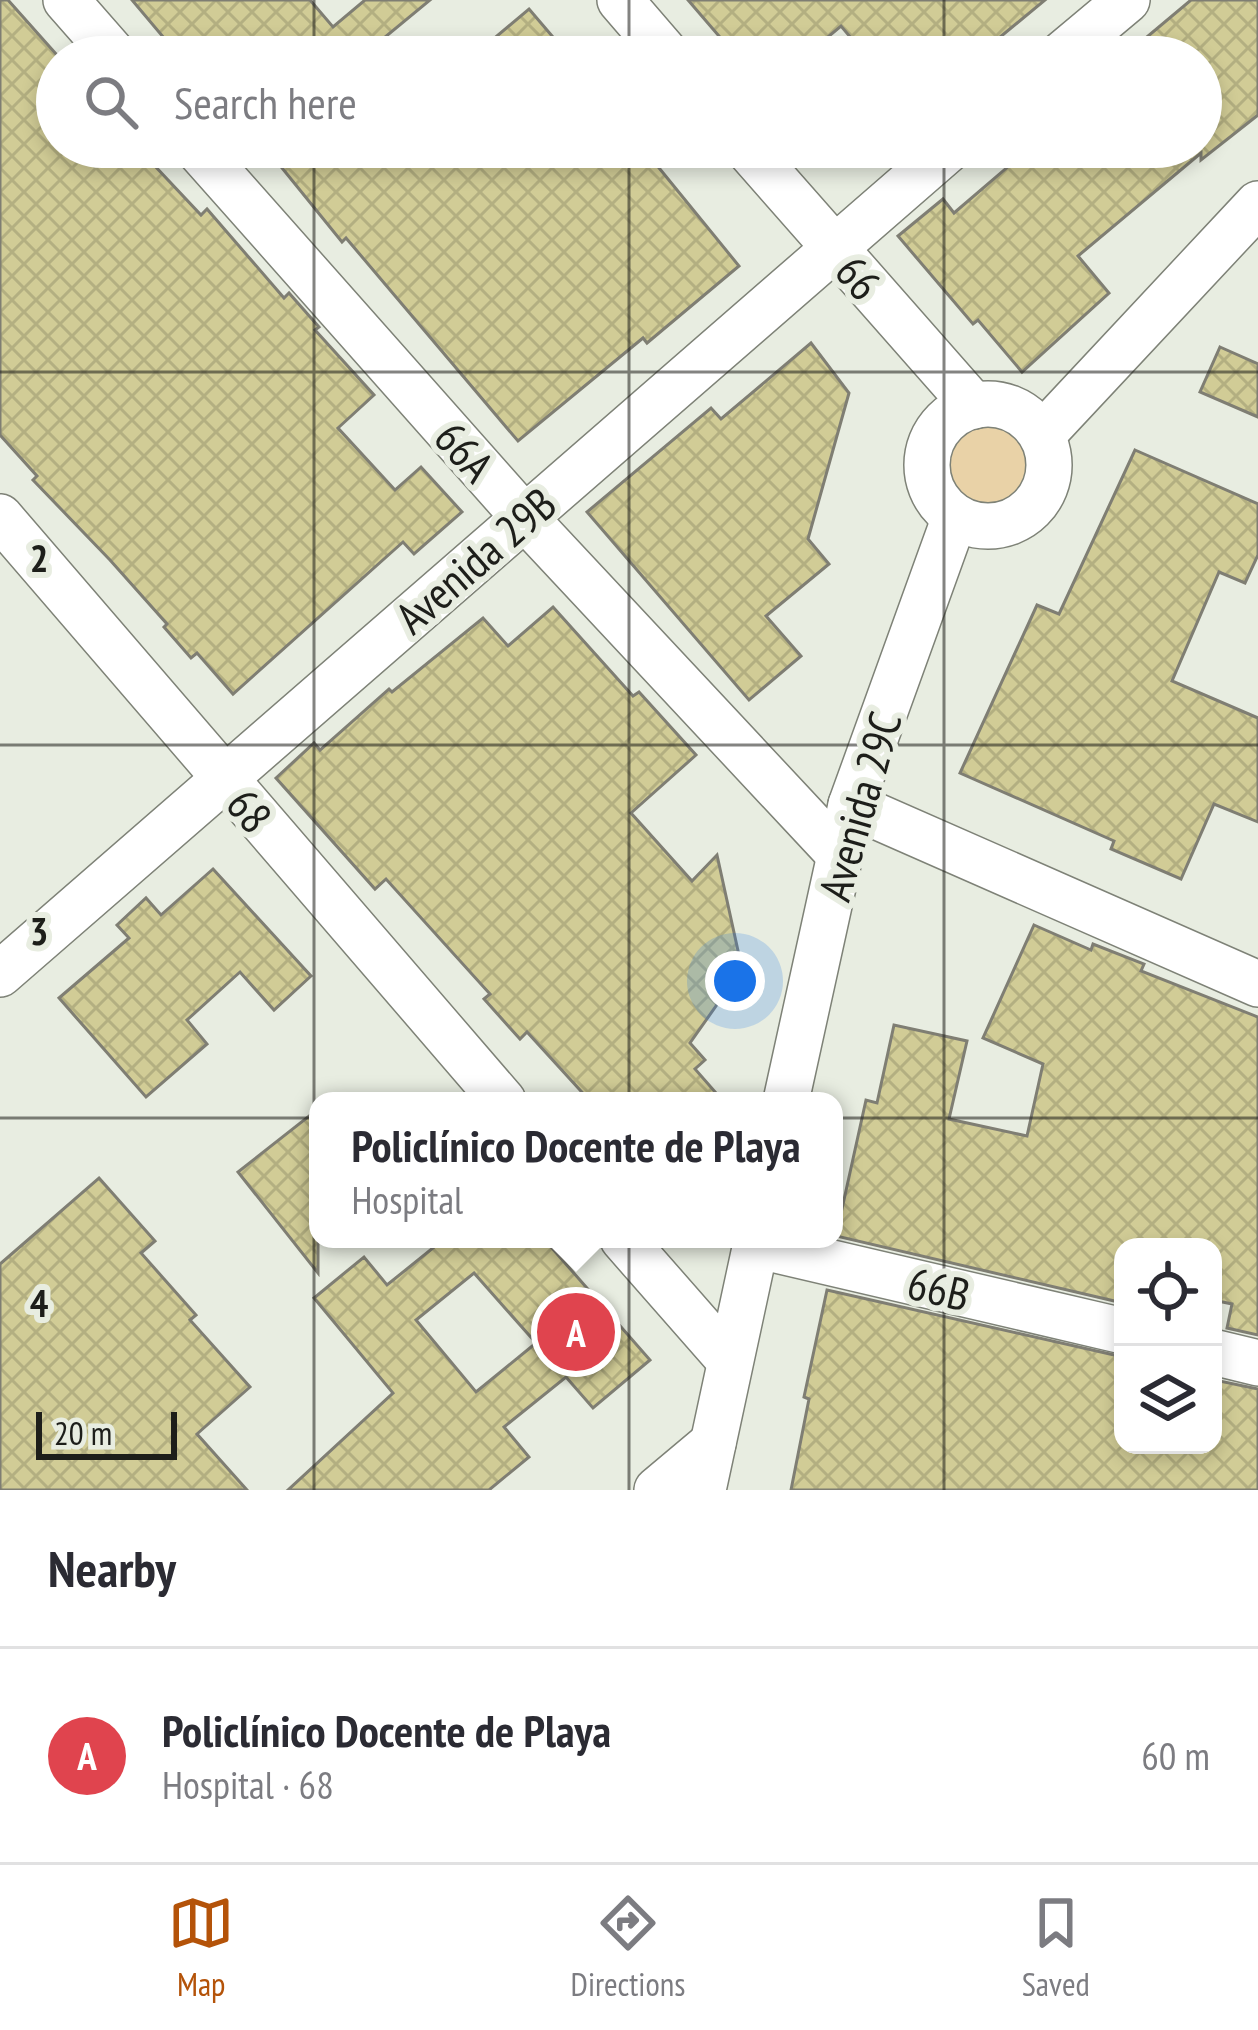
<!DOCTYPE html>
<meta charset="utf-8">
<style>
:root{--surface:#fff;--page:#f2f2f3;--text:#2b2b33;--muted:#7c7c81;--line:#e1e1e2;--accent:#b45309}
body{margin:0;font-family:"PT Sans Narrow",sans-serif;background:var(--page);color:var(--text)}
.controls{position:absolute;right:36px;bottom:36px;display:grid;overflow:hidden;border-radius:24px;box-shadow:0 6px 18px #0003}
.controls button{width:108px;height:108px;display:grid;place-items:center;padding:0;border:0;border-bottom:3px solid var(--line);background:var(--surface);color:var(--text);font:60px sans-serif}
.scale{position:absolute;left:36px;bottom:30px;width:141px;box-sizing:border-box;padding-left:12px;border:6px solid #1d1e1a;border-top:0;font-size:33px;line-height:42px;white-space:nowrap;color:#1d1e1a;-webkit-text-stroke:9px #e8ede1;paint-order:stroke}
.you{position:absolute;left:735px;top:981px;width:42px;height:42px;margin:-30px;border:9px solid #fff;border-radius:50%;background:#1a73e8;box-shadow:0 0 0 18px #1a73e833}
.badge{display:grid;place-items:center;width:78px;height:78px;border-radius:50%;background:var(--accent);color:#fff;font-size:39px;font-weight:700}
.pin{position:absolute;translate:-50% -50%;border:6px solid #fff;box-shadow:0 3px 12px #0006}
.popup{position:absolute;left:309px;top:1092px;width:534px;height:156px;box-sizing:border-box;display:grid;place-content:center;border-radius:24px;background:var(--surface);filter:drop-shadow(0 3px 9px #0005);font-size:39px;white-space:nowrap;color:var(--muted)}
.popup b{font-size:45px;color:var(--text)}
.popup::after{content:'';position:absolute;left:50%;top:100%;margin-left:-24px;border:24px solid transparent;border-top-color:var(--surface)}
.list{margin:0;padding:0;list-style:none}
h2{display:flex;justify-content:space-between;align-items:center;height:156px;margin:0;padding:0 48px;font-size:51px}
h2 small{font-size:39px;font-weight:400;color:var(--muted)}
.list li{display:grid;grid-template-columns:78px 1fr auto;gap:36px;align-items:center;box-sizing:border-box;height:216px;padding:0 48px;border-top:3px solid var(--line)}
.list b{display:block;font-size:45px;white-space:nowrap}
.list p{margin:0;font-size:39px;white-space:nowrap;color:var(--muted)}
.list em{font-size:39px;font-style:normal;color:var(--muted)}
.icon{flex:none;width:66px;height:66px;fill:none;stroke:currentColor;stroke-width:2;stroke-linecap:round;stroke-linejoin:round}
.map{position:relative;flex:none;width:1258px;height:1490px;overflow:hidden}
.search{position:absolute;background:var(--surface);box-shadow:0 6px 18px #0003;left:36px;right:36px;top:36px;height:132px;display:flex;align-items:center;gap:30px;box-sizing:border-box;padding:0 42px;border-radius:66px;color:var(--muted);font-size:45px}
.sheet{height:372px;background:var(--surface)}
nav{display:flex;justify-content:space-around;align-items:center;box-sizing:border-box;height:168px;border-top:3px solid var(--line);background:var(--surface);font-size:33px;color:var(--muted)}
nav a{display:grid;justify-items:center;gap:6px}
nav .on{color:var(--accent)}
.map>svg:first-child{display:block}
.grass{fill:#e9d2a7}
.building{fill:url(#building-cross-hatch);stroke:#7f7e73;stroke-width:3;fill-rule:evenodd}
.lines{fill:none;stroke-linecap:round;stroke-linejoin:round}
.minor-casing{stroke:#7e8277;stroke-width:48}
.minor{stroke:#fff;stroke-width:45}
.grid{fill:none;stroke:#1d1e1a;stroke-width:3;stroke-opacity:0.55}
.labels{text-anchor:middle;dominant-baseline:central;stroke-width:12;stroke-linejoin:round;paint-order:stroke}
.street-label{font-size:45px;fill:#1d1e1a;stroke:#e8ede1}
.grid-label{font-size:39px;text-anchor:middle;font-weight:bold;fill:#1d1e1a;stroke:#e8ede1;stroke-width:12;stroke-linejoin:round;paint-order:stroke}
</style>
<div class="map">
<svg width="1258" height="1490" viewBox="0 0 1258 1490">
<defs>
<pattern id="building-cross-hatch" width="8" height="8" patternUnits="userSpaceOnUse" patternTransform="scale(3)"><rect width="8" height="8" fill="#d1cc96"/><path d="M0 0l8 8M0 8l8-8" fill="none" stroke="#b3af81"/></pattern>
</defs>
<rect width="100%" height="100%" fill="#e8ede1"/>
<circle class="grass" cx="987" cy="467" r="43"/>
<g class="building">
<path d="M0,0H8L57,55V147H137L201,215L207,209L284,298L289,293L319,327L315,330L374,395L338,428L395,490L421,467L462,512L414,554L403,542L233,694L197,653L191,658L164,627L167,624L110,560L33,480L37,476L0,435Z"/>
<path d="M132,0H310L333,27L365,0H430L361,57H180Z"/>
<path d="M688,0H1045L976,57H867L841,26L804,57H737Z"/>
<path d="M1191,0H1258V115L1201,160V153L1078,256L1109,293L1022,372L978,320L973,324L898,236L943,199L954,213L1031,147H1201V57H1123Z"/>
<path d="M529,9L570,57H472Z"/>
<path d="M265,147H642L739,266L647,343L643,338L518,441L346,238L342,242Z"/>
<path d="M811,343L849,393L808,539L829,564L766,616L801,656L749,700L587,512L711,408L721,419Z"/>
<path d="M1220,347L1258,364V417L1200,392Z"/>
<path d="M1135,450L1258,504V555L1245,583L1219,572L1172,681L1258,718V822L1214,804L1181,879L1111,849L1114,841L960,773L1037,605L1059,614Z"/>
<path d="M553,607L633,696L639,692L696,755L631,813L692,881L717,855L742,969L690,1043L705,1060L695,1069L723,1101H590L527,1032L520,1039L484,999L490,994L386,879L375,889L276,778L314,743L320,750L389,689L392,692L483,618L508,646Z"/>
<path d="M213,869L311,976L274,1010L240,972L187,1020L207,1044L146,1097L59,998L129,938L117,925L146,898L161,915Z"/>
<path d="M1034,925L1091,950L1093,944L1144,964L1141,971L1258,1017V1335L1227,1328L1232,1304L1213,1300V1247H1123V1303L836,1236L866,1100L877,1103L894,1025L967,1041L949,1119L1027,1136L1043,1064L983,1038Z"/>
<path d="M318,1109V1273L238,1172Z"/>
<path d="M99,1178L155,1241L141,1253L196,1315L190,1320L250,1387L197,1434L247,1490H0V1264Z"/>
<path d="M444,1239H544L650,1360L593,1408L566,1377L504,1427L529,1457L489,1490H288L393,1393L314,1298L364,1257L387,1285ZM474,1273L536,1343L476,1392L416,1320Z"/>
<path d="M827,1290L1123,1357V1445H1213L1215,1380L1258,1389V1490H791L809,1399L804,1397Z"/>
</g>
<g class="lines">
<defs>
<g id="minor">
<path d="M66,0L116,57"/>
<path d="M620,0L669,57"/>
<path d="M1059,57L1127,0"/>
<path d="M196,147L524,517L839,854"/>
<path d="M746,147L974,406"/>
<circle cx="988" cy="465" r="61"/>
<path d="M1042,435L1258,204"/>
<path d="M0,517L503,1101"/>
<path d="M851,805L1258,984"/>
<path d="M0,974L951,147"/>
<path d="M786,1101L851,805L955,517"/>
<path d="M623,1239L730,1361"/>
<path d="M755,1245L1123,1331"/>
<path d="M1213,1352L1258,1363"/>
<path d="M657,1490L713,1443"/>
<path d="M703,1490L757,1239"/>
</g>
</defs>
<use href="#minor" class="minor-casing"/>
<use href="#minor" class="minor"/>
</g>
<path class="grid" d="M314,0V57M629,0V57M944,0V57M314,147V1490M629,147V1490M944,147V1490M0,372H1258M0,745H1258M0,1118H1258"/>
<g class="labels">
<g class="street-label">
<text transform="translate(859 277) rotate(48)">66</text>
<text transform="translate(465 451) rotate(48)">66A</text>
<text transform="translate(475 560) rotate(-41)">Avenida 29B</text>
<text transform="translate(859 806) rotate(-74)">Avenida 29C</text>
<text transform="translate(250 810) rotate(49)">68</text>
<text transform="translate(939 1288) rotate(13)">66B</text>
</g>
</g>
<g class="grid-label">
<text x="39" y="572">2</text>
<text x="39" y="945">3</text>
<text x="39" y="1317">4</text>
</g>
</svg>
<div class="controls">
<button><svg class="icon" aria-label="locate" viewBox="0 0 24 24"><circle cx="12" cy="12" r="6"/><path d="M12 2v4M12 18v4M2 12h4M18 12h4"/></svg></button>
<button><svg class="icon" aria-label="layers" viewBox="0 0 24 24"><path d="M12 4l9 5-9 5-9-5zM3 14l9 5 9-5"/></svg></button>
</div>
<div class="scale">20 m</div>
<div class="you"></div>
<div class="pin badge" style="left:576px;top:1332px;background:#e0444e">A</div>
<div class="popup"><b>Policlínico Docente de Playa</b>Hospital</div>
<div class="search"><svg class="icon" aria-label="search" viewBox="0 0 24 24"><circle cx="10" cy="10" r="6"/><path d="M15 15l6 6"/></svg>Search here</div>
</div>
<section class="sheet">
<h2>Nearby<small></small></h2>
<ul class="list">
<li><span class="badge" style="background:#e0444e">A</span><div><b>Policlínico Docente de Playa</b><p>Hospital · 68</p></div><em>60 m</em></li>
</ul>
</section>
<nav>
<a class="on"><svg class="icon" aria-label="map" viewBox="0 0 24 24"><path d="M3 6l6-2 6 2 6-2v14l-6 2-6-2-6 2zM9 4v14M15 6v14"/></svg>Map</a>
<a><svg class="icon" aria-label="directions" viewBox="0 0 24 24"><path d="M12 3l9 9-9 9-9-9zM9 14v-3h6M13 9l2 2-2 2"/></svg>Directions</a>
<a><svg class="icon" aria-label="saved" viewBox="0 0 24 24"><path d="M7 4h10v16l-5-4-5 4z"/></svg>Saved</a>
</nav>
